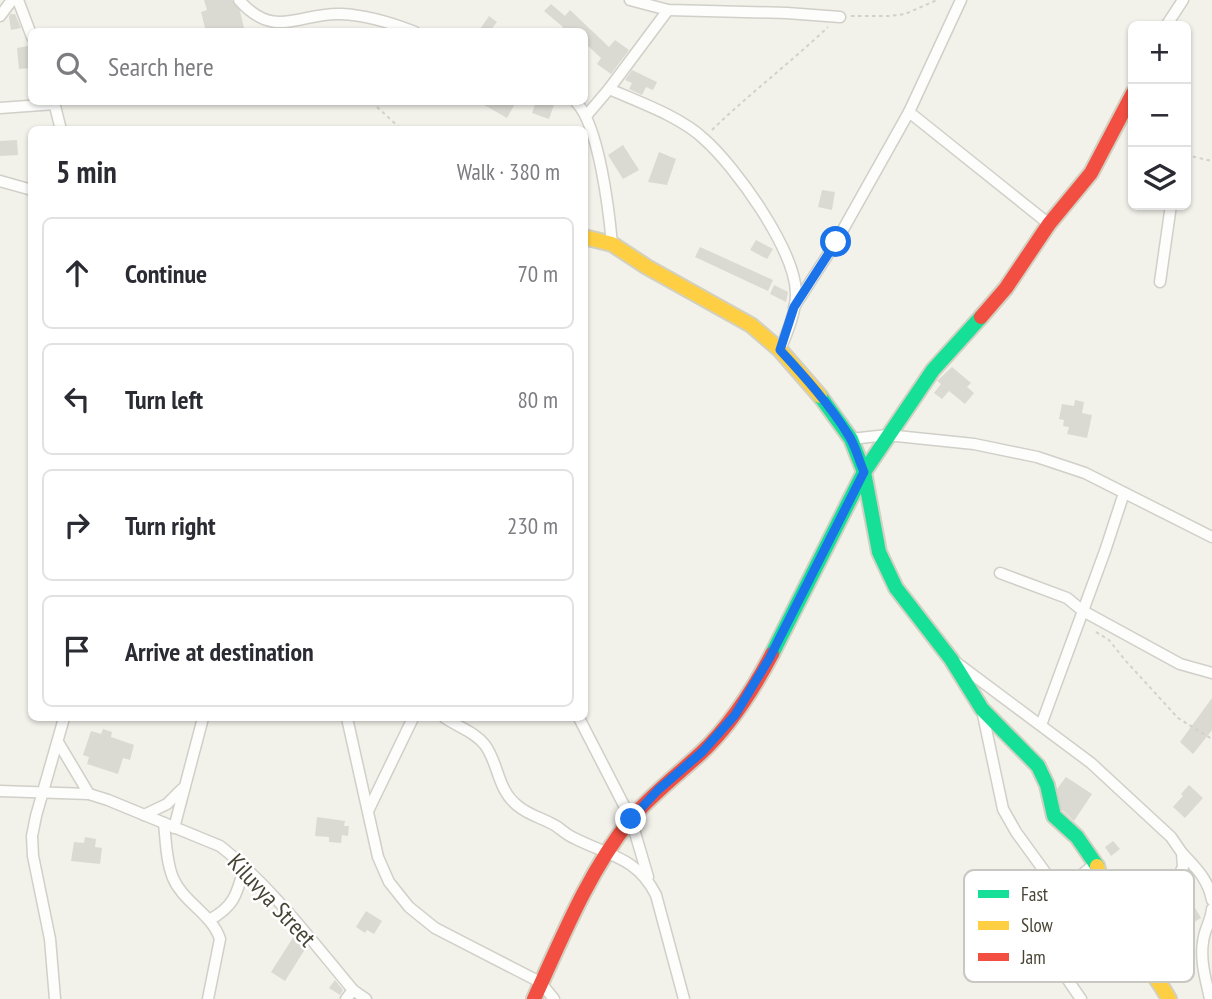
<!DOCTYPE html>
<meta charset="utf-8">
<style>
:root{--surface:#fff;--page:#f7f7f7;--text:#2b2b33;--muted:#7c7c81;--line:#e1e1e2}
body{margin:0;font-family:"PT Sans Narrow",sans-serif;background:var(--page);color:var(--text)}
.controls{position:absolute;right:21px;top:21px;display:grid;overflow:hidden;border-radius:10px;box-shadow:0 2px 5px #0004}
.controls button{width:63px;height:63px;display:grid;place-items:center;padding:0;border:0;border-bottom:2px solid var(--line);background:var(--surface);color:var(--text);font:35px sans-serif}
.stop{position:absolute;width:21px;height:21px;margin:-16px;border:5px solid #1a73e8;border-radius:50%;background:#fff}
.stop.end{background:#1a73e8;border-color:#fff;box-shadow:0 2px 7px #0008}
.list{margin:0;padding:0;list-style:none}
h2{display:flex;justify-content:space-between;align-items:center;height:91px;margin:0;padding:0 28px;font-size:30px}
h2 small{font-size:23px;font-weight:400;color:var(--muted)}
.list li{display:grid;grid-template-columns:46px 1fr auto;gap:21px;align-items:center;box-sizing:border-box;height:112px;margin:0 14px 14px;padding:0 14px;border:2px solid var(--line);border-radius:10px}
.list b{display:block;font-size:26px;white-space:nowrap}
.list em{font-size:23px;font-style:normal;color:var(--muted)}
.icon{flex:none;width:38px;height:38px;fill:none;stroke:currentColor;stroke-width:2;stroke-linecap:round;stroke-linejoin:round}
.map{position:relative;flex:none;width:1212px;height:999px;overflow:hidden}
.search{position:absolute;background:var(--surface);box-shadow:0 2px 5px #0004;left:28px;top:28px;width:560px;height:77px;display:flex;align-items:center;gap:18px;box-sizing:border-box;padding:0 24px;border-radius:10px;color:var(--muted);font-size:26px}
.panel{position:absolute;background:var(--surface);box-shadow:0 2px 5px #0004;left:28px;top:126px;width:560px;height:595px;border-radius:10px}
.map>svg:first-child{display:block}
.building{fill:#dbdad2}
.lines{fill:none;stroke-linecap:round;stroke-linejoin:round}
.street-casing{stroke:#d0cfc8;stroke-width:13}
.fast-casing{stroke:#d2d0c0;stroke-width:18}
.slow-casing{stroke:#d2d0c0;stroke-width:18}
.jam-casing{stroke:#d2d0c0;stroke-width:18}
.path{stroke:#d2d1ca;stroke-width:2;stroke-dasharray:3.5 3.5;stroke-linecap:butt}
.street{stroke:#fdfdfc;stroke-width:10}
.fast{stroke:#16e098;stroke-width:14}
.slow{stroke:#ffcf43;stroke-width:14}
.jam{stroke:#f24e42;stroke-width:14}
.route{stroke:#1a73e8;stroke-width:9}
.labels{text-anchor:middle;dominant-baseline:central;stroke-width:5;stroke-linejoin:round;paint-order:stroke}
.street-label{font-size:24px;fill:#484435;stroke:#fff}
.key{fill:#fff;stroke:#c8c7c2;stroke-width:2}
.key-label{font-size:19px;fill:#484435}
</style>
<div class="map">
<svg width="1212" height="999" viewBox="0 0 1212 999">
<rect width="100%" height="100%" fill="#f2f1ea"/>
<g class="building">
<path d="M204,0H232L240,11L245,32H206L201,12L207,10Z"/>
<path d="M551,4L565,16L570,10L609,47L615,40L629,50L611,74L597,64L601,58L584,42V32H560L563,27L544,11Z"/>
<path d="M10,14H15L21,28L11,30L9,17Z"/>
<path d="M489,16L497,22L489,32H478Z"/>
<path d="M28,46L31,68L19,69L17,48Z"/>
<path d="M632,70L657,82L653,90L646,87L642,95L629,89L632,83L625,80Z"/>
<path d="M479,102H516L507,118Z"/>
<path d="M536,102H555L549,119L532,113Z"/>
<path d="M17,140L18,155L0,156V141Z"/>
<path d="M623,145L639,170L623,179L608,155Z"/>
<path d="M659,152L676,159L667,185L648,182Z"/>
<path d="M822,190L835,192L832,210L818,207Z"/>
<path d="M756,240L773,249L767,259L750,250Z"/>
<path d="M700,247L773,280L768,291L695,257Z"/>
<path d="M774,285L788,292L786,302L770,294Z"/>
<path d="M952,367L971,383L967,387L974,393L965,404L949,391L942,399L934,393L941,384L937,381Z"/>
<path d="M1075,400L1084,402L1082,413L1092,415L1087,438L1067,434L1069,427L1063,426L1064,420L1059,419L1062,404L1074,406Z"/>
<path d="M1212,698V730L1193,754L1180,742Z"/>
<path d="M103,729L112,732L111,737L134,745L130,760L123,758L118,774L87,764L89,757L83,755L91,731L101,734Z"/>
<path d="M1066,777L1092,794L1074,821L1062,810L1059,803L1057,789Z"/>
<path d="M1189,785L1203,798L1185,818L1173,807L1183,796L1181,794Z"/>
<path d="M317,817L345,821L344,826H349L348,836L342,835L341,843L329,842V837L315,836Z"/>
<path d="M85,837L96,839L95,847L102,848L100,864L71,861L74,842L84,843Z"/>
<path d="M1113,841L1120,849L1111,856L1105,847Z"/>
<path d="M1194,906L1201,918L1187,926L1180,914Z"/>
<path d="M366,911L382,921L374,934L367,930L365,933L356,927Z"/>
<path d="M296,933L307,946L285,981L271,972Z"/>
<path d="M335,980L343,990L340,995L329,988Z"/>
</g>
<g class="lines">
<defs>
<g id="street">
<path d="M18,0L32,37"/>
<path d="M239,0C275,41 300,12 341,14C366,15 392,23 415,32"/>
<path d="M630,0L668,10L787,13L840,17"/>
<path d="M0,16L12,0"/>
<path d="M1166,26L1183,0"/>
<path d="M609,89C639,102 681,117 704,139C736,167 795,250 796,293C796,312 787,333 780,350"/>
<path d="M54,102L61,130"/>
<path d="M576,102C599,125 609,211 612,244"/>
<path d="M0,108L55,104"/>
<path d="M909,112L1049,224"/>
<path d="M586,116L609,89L668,10"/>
<path d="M0,181L32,190"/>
<path d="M1160,282L1171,205"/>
<path d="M794,307L836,242L909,112L961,0"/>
<path d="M851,439L887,435L974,444L1037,457L1085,473L1212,537"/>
<path d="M1000,573L1067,598L1083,611L1180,664L1212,673"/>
<path d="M957,663L1091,763L1171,837L1182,853L1183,867L1177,879L1147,901L1121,930"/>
<path d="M982,710L1003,809L1016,832L1061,894"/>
<path d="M347,718L378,857L389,882L409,907L435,928L540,982L554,999"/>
<path d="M445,718C458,727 475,732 485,745C499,764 497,790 518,806C530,816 543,818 556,826C562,830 567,835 574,838C609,856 637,857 656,895L684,999"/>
<path d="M579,718L631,819L648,877"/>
<path d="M1041,725L1105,551L1124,493"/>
<path d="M58,742L89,794"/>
<path d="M0,791L89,794L108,800L220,846C271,886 312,941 353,990L366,999"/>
<path d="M369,809L413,718"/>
<path d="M144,815L167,804L182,789"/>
<path d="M164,823C166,841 166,861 173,878C183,902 212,914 220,939L208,999"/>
<path d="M174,828L203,718"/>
<path d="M1183,854C1196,868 1208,879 1212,900"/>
<path d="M209,920C234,907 237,894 244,868"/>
<path d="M55,999L50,939L33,856L32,836L36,816L64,718"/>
<path d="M346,999L353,990"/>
<path d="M1081,999C1062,972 1047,953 1053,918C1055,909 1056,900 1062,893C1072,882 1085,872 1096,863"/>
<path d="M1210,999C1206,980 1200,961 1203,942C1204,930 1211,921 1212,909"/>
</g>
<g id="fast">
<path d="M820,396L851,439L864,472L879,552L896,588L951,659L982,709L1038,766L1047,785L1054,816L1077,837L1097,866"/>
<path d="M772,654L864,472L933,370L981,317"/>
</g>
<g id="slow">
<path d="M584,237L612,244L647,267L751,325L780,350L820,396"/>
<path d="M1097,866C1103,888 1109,912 1122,932C1138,955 1155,973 1169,999"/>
</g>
<g id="jam">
<path d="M981,317L1006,288L1049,224L1091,173L1133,93"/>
<path d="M534,999C562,938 588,873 630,820C651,795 676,776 700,754C730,726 753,690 772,654"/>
</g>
</defs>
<use href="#street" class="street-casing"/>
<use href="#fast" class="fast-casing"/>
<use href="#slow" class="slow-casing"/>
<use href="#jam" class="jam-casing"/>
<g class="path">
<path d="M851,16H890L905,14L937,0"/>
<path d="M377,107L402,130"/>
<path d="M712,130C749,94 790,63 828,27"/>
<path d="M1186,155L1212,161"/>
<path d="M1096,632L1109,640L1124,659L1178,718L1212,739"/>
</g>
<use href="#street" class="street"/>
<use href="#fast" class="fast"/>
<use href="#slow" class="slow"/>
<use href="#jam" class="jam"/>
</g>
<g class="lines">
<path class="route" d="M631,819L658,790L702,752L735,715L769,659L864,472C859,461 856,447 849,436C830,405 805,377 780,350L794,307L836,242"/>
</g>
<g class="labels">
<g class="street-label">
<text transform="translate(272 900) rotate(47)">Kiluvya Street</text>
</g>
</g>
<rect x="964" y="870" width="230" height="112" rx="10" class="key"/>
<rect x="978" y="890" width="31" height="8" fill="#16e098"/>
<rect x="978" y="921" width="31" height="9" fill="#ffcf43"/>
<rect x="978" y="953" width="31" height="8" fill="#f24e42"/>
<g class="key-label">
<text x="1021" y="901">Fast</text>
<text x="1021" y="932">Slow</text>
<text x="1021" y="964">Jam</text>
</g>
</svg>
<div class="controls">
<button>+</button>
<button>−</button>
<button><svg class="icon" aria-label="layers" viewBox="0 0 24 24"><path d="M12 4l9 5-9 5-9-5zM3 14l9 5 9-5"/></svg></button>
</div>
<div class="stop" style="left:836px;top:242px"></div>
<div class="stop end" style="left:631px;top:819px"></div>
<div class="search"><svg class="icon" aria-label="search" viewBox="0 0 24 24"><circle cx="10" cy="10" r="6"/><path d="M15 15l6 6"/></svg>Search here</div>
<section class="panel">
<h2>5 min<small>Walk · 380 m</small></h2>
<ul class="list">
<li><svg class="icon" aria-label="ahead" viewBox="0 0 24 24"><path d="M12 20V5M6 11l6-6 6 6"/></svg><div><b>Continue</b></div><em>70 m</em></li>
<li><svg class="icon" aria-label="left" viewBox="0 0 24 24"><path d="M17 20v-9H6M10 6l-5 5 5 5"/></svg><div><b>Turn left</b></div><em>80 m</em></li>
<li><svg class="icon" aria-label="right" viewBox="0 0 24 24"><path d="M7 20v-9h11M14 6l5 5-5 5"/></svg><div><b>Turn right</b></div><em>230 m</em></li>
<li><svg class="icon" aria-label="arrive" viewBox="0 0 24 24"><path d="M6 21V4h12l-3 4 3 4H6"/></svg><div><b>Arrive at destination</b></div></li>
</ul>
</section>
</div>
